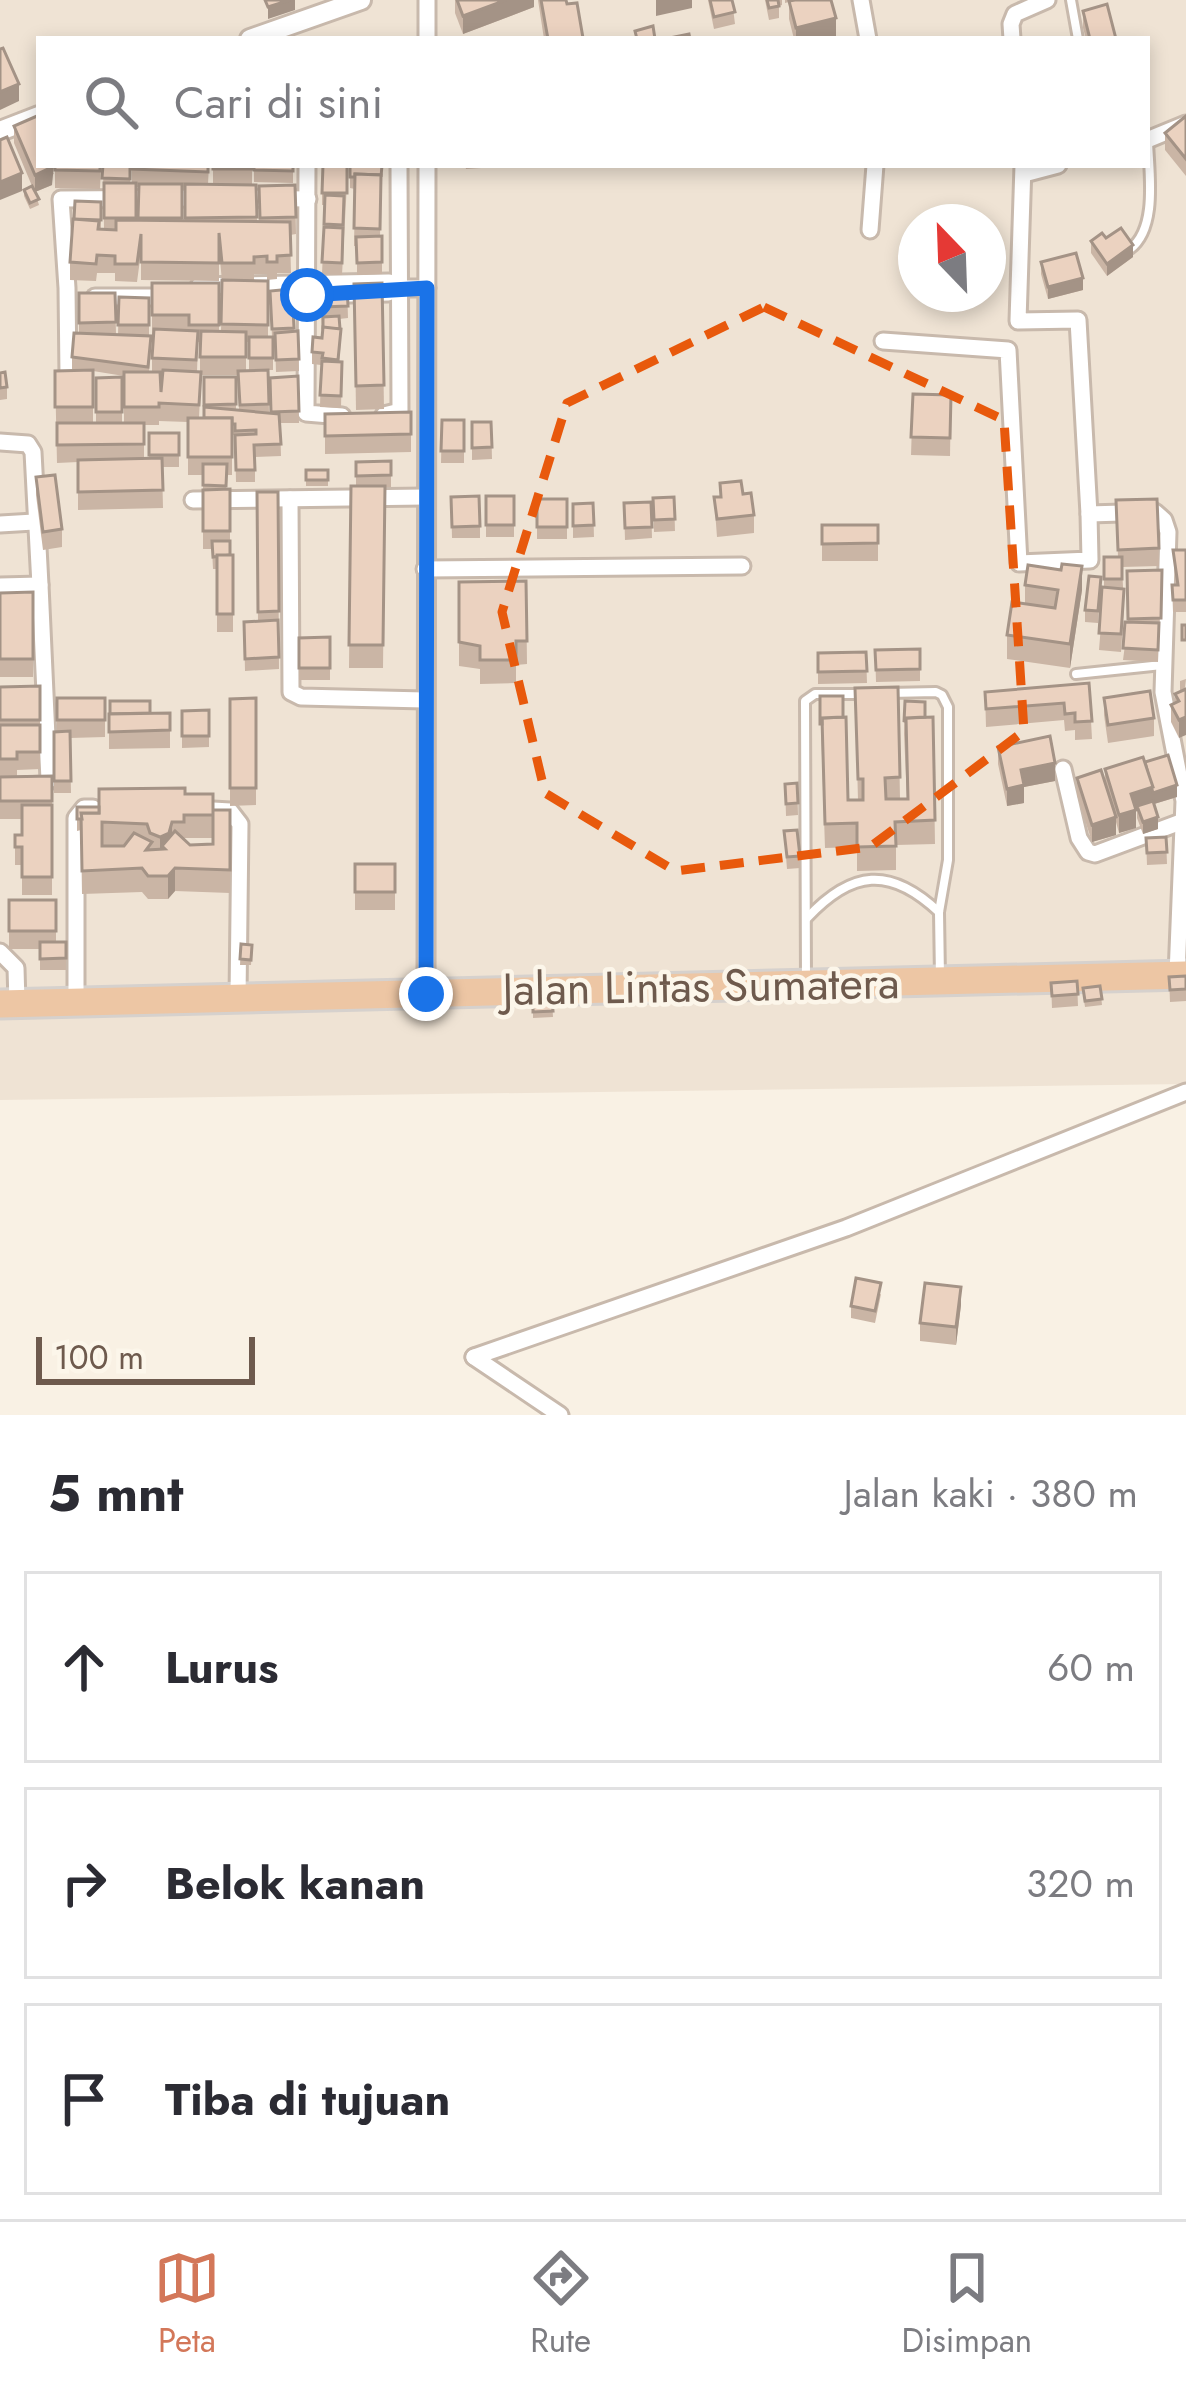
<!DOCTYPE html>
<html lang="id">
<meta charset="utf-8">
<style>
:root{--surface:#fff;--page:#f2f2f3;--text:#2b2b33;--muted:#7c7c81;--line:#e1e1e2;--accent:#d37759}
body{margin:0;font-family:Jost,sans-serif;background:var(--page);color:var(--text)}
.compass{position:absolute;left:898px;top:204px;width:108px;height:108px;border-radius:50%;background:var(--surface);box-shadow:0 6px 18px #0003;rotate:337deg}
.scale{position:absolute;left:36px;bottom:30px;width:219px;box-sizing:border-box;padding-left:12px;border:6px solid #6e5a4d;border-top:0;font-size:33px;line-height:42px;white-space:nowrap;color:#6e5a4d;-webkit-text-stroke:9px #fcf6ea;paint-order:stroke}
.stop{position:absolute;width:36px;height:36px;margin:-27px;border:9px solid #1a73e8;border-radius:50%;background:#fff}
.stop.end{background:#1a73e8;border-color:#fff;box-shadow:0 3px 12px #0008}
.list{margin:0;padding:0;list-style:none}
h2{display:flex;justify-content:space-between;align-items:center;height:156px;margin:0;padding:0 48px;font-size:51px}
h2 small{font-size:39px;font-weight:400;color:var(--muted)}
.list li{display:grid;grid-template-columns:78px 1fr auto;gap:36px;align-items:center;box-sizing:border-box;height:192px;margin:0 24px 24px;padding:0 24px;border:3px solid var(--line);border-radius:0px}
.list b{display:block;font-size:45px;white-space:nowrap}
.list em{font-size:39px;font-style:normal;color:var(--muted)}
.icon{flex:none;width:66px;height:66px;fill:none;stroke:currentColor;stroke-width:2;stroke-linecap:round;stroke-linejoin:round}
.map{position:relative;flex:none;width:1186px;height:1415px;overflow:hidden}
.search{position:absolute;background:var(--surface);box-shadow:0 6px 18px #0003;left:36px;right:36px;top:36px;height:132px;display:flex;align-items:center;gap:30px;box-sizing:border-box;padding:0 42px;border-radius:0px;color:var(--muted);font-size:45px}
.sheet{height:804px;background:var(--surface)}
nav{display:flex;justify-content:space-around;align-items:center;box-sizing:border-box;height:168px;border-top:3px solid var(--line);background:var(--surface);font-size:33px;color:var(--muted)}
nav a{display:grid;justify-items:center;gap:6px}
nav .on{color:var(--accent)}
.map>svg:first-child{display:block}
.residential{fill:#efe3d4;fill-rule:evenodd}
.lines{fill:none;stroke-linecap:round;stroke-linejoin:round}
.service-casing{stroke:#c8b9ac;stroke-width:14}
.minor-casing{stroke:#c8b9ac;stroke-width:21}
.tertiary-casing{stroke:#c8b9ac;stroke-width:24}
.trunk-casing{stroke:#d6d1cd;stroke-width:33}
.service{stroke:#fff;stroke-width:8}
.minor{stroke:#fff;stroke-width:15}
.tertiary{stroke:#fff;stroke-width:18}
.trunk{stroke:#edc6a4;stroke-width:27}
.wall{fill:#cab5a5;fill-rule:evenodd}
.shaded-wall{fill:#a49386}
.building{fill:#ebd2c0;stroke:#a49386;stroke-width:3}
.route{stroke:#1a73e8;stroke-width:15}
.marked{fill:none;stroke:#e8590c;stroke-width:9;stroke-dasharray:24 15;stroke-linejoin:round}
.labels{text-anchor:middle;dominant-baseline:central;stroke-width:9;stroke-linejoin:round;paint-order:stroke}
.street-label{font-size:45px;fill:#6e5a4d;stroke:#fcf6ea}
</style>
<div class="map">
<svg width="1186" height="1415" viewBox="0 0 1186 1415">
<rect width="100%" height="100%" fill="#f9f1e4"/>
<path class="residential" d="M0,0H1186V1084L0,1100ZM39,39H1147V165H39ZM916,222H988V294H916Z"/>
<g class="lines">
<defs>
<g id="service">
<path d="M1071,0L1078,39"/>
<path d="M1130,249C1158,228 1149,173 1148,141"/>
<path d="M1076,674L1162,665"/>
<path d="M889,693L936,692L942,695L948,707V860L939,912L940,978"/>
<path d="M807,918C852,870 890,866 939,912"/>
<path d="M806,981L805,701L815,694H862"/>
</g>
<g id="minor">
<path d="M861,0L868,39"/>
<path d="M427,39V0"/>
<path d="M1012,39L1011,24L1015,14L1047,0"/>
<path d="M1147,140L1186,124"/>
<path d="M307,165L306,413L342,416"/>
<path d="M1023,165L1018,321L1078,320L1089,514L1155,512L1164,520L1168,532L1163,692L1184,801L1177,975"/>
<path d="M1024,174L1058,165"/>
<path d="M236,198L308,199"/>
<path d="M870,230L875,165"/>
<path d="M199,286L389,282L398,288"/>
<path d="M275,296L388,293L398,288H427"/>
<path d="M95,297H173"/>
<path d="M883,341L1008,350L1019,563L1090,560L1089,514"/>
<path d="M76,385L68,376L67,288L61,199L206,198"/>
<path d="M384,415L400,411L399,165"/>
<path d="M0,442L28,444L33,452L40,585"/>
<path d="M290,499L291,692L301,697L424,700"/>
<path d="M193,500L425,497"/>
<path d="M0,524L34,522"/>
<path d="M425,569L742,566"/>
<path d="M0,586L40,585L49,780L44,785L0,787"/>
<path d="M1063,769L1079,838L1088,852L1095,854L1186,820"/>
<path d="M213,810L230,811L240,824L238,998"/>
<path d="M0,952L16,968L17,1003"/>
<path d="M426,994L427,165"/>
<path d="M76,1003V818L84,808H93"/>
<path d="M474,1357L846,1228L1186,1092"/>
<path d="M474,1357L560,1415"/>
</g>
<g id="tertiary">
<path d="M250,39L361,0"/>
<path d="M0,131L39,116"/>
</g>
<path id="trunk" d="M0,1004L1186,975"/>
</defs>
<use href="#service" class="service-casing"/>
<use href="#minor" class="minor-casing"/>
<use href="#tertiary" class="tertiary-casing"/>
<use href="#trunk" class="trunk-casing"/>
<use href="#service" class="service"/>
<use href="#minor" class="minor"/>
<use href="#tertiary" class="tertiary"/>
<use href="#trunk" class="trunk"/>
</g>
<g class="wall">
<path d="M455,0H534V7L463,34L455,13Z"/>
<path d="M538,0H566L583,38L544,39Z"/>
<path d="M708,0H732L735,24L714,29Z"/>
<path d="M765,0H782V5L779,6V18L769,20Z"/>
<path d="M785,0H831L836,36L823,39H794L789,19V2L785,3Z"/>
<path d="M1083,11L1116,39H1086L1083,28Z"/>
<path d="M1186,116V176L1165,150V133Z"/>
<path d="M14,126L54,174H52V185L35,192L39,205L30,209L24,196V190L32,186L14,143Z"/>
<path d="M55,165H101L100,189L55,188Z"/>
<path d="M103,165H130V183H132V165H209L208,184H213V165H252V185H256L257,222H259V186L295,185L296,234L290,235L291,273H277V279L267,280V274H254V280L268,281V337H272L270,291L292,289L294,331H298L299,371L276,372L275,341H273V370H249V342H246V371L268,370L269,413H271L270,378L298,376L299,423H280L281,456L255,457V482H236L235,435H232V475H226V489H230V555H233V632H217V569H213L212,549H203V475H188V422L159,421V425H144V459H149V433H179V467H162L163,508L78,510V462L57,463L55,371L84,370L72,369V357L79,333V293H115L116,334L118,335L119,297L149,298V336L151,347L149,372H152V283H219V331H221L222,281L219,250V281L141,280V252L137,282L115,281V273H97L96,281L70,280V262L101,202V229H104ZM136,187H139L138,221H136ZM182,189H185V221H182ZM198,342H200V372H197ZM93,371L124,376V423H122V377L96,378V423H93ZM201,375H238L239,411L236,410V377H204V418H199Z"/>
<path d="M254,165H293V183L254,182Z"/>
<path d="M348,165L342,275L322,274L325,205H322V193Z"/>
<path d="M350,165H382L380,236H382V274L357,275V246H354L355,189L350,188Z"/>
<path d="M465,165H496V167L466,169Z"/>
<path d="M1106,238L1133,257L1107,276L1091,253V241Z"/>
<path d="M1041,262L1083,290L1048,299L1041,274Z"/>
<path d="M382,283L384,409L356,410L354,284Z"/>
<path d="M347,287L348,318L339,319L341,341L339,362H342L341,408L320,407L321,365L312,364V352L322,338L321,288Z"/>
<path d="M0,373L7,387V399L0,400Z"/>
<path d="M913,394L951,395L950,456L911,455Z"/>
<path d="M411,412V452L325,454V414Z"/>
<path d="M442,420H464V463H441Z"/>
<path d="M472,422H491L492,459L472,460Z"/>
<path d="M391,461V487H385L383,668H349L351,486H356V462Z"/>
<rect x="306" y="470" width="22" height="16"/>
<path d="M36,477L62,529V547L43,550L36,495Z"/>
<path d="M720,483L743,494L754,515V533L717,537L714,497H720Z"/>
<path d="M257,492H278L279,669L245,671L244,622L258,621Z"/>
<rect x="486" y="496" width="28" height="41"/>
<path d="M451,497L480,526V538H452Z"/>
<path d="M674,497L675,531L654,532L653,498Z"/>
<rect x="537" y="499" width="30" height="40"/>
<path d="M1157,499L1159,566L1122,567L1124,607L1121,652L1099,650L1104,587V557H1118L1116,500Z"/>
<path d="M651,502L652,538L625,540L624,503Z"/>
<path d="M593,503L594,537L573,538V504Z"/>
<rect x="822" y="525" width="56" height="36"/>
<path d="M1173,550H1186V612H1173L1172,585H1176Z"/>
<path d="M1061,570L1082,590L1070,668L1007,659V635L1025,604V585Z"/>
<path d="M1162,570L1158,662L1123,660L1128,622L1127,571Z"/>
<path d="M1101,577L1098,623L1085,622V610Z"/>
<path d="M526,581L527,664L516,665V683L480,684V669L459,666V582Z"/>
<path d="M33,592V677H0V593Z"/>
<path d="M330,637V680H299V638Z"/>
<path d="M920,649V681L876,682L875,650Z"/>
<path d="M866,652L867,683L818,684V653Z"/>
<path d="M1186,679L1179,738L1171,722V705L1175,703V694L1180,692V681Z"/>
<path d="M1089,683L1092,739L1075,740V730L1065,731L1064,720L986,727L985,692Z"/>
<path d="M40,686V769L17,770V776H52V895H22V865H15V835H22V819H0V687Z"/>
<path d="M898,687L900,799H907L904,734L905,701L925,717H933L935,844L896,845V870L857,871V847L825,848L820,696L843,717L848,800H858L855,688Z"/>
<path d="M57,698H105V737L70,738L71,793H54V732H57Z"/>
<path d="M256,698V805L230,806V699Z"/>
<path d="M1104,698L1154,718V736L1108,743L1104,715Z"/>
<path d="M209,710V747L182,748V711Z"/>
<path d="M170,713V748L109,749V714Z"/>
<path d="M998,747L1055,781L1024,787V803L1007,806L998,764Z"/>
<path d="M1145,762L1177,797L1154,804L1158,829L1143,834L1137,818V809L1136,810V828L1119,833L1116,822V835L1092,842L1077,795V778L1105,782V769Z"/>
<path d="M797,783L798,815L786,816L785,784Z"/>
<path d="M185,794H213V838H184L190,845L213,844L230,810V893L175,891L168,899H148L142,892L82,894L81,830L77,831V807H99Z"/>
<path d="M784,831L800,856V868L787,869Z"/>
<path d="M1166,837L1167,864L1147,865L1146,838Z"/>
<rect x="355" y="864" width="40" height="46"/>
<path d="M9,900H56V942H66V970H40V949H9Z"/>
<path d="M241,944L252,945L251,965H240Z"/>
<path d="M1186,976V1001L1170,1002L1169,977Z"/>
<path d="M1077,981L1078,1006L1052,1008L1051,983Z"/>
<path d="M1100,986L1102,1005L1085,1007L1083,994Z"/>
<path d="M552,1000L553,1017L533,1018V1001Z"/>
<path d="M881,1294L875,1323L851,1318V1306Z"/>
<path d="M961,1305L956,1345L920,1341V1323Z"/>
</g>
<g class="shaded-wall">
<path d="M290,0H295V10L268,19V7Z"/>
<path d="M506,0H534V7L463,34V16Z"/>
<path d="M656,0H692V8L656,16Z"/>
<path d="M836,18V36L823,39H796V28Z"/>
<path d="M19,84V101L0,110V92Z"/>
<path d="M49,165H54L52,185L35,192V175Z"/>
<path d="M22,173V191L0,200V182Z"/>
<path d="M1133,245V257L1107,276V264Z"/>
<path d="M1083,278V290L1048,299V287Z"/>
<path d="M1082,566V590L1070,668V644Z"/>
<path d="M1186,717V735L1179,738V720Z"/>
<path d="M1055,763V781L1024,787V803L1007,806V789L1021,770Z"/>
<path d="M1177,785V797L1131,811V794L1153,787Z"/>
<path d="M1136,810V828L1119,833V815Z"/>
<path d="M1116,817V835L1092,842V825Z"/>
<path d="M1158,817V829L1143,834V822Z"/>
<path d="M172,822V845L165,849L162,846V859L160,860V837Z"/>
<path d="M175,868V891L168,899V876Z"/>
<path d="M961,1287V1305L956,1345V1327Z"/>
</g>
<g class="building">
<path d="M265,0H290L268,7Z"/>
<path d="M457,0H506L463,16Z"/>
<path d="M541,0H566L567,4L577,3L583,38L548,39Z"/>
<path d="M710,0H732L735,12L714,17Z"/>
<path d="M767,0H778L779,6L769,8Z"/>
<path d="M795,0H831L836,18L796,28L789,1Z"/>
<path d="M1107,4L1116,39H1090L1083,11Z"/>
<path d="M653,26L655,39H637L635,31Z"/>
<path d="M689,34L690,39H671L670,38Z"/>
<path d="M3,48L19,84L0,92V49Z"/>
<path d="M37,116L39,120V165H51L52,167L35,175L14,126Z"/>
<path d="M1186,116V159L1165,133Z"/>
<path d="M7,137L22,173L0,182V140Z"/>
<path d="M55,165H100V171L55,170Z"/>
<path d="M103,165H130V179L102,178Z"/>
<path d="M132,165H208V172L132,169Z"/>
<rect x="213" y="165" width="39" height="4"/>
<path d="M254,165H293V171L254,170Z"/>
<path d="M323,165H347V193H322Z"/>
<path d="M350,165H382L381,177V175L355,174V177H350Z"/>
<path d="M355,174L381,175L380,229L354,228Z"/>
<rect x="104" y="183" width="32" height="35"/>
<path d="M139,184H182V218H138Z"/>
<path d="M185,184L256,185L257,217L185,218Z"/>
<path d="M295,185L296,217L260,218L259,186Z"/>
<path d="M32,186L39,199L30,203L24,190Z"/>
<path d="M325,195L344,196L343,225L324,224Z"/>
<path d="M75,201L101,202V220L74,219Z"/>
<path d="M73,219L99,221L98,229L116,230V220L290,222L291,255L277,256V262H267V256L254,257V263H222L219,233V263L141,262V234L137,264H115V256L97,255L96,264L70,262Z"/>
<path d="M324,227L343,228L342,263L322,262Z"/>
<path d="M1121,228L1133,245L1107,264L1091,241L1102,233L1106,238Z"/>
<path d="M382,236V262L357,263L356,237Z"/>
<path d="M1076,253L1083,278L1048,287L1041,262Z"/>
<path d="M222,280L268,281V325L221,324Z"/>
<path d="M152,283H219V325H189V315H152Z"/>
<path d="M382,283L384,385L356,386L354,284Z"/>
<path d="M347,287L348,306L322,307L321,288Z"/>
<path d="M292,289L294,328L272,329L270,291Z"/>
<path d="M79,293H115L116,322L79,323Z"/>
<path d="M119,297L149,298V325H118Z"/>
<path d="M339,316L340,329L323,328V317Z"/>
<path d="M323,327L341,329L338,360L322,358L323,353L312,352L313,337L322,338Z"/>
<path d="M154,329L198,331L196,360L152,358Z"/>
<path d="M201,331L246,332V357H200Z"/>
<path d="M298,331L299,359L276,360L275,333Z"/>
<path d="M74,333L151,336L148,367L72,357Z"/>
<rect x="249" y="337" width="24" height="21"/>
<path d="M322,361L342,362L341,396L320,395Z"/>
<path d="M93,370V407H55V371Z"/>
<path d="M163,370L201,372L199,405L159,403V407H124V372H160L161,392Z"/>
<path d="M268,370L269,404L240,405L238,371Z"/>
<path d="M5,372L7,387L0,388V373Z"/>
<path d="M298,376L299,411L271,412L270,378Z"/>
<path d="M122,377V412H96V378Z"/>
<path d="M204,377H236V404L204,405Z"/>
<path d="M913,394L951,395L950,438L911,437Z"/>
<path d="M204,407L279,414L281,444L254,445L255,470H236L235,435L256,434V430L235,431V424H232V418H204Z"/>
<path d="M411,412V434L325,436V414Z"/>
<rect x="188" y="418" width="44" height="39"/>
<path d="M442,420H464V451H441Z"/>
<path d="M472,422H491L492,447L472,448Z"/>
<path d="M57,423H144V444L57,445Z"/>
<rect x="149" y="433" width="30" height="22"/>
<path d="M162,458L163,490L78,492V460Z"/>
<path d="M391,461V475L356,476V462Z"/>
<path d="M203,464H227L226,486L203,485Z"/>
<rect x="306" y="470" width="22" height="10"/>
<path d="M55,475L62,529L43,532L36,477Z"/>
<path d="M741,481L743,494L751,493L754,515L717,519L714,497H721L720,483Z"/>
<path d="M351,486H385L383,645H349Z"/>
<path d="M230,489V531H203V490Z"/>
<path d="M257,492H278L279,611L258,612Z"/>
<path d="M479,496L480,526L452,527L451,497Z"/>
<rect x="486" y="496" width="28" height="29"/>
<path d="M674,497L675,519L654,520L653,498Z"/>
<rect x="537" y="499" width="30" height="28"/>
<path d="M1157,499L1159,548L1118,550L1116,500Z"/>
<path d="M651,502L652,527L625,528L624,503Z"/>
<path d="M593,503L594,525L573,526V504Z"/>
<path d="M822,525H878V543L822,544Z"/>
<path d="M212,541H230V555L213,557Z"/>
<path d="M1173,550H1186V600H1173L1172,585H1178Z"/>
<rect x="217" y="555" width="16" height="59"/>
<rect x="1104" y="557" width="18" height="22"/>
<path d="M1062,564L1082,566L1070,644L1007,635L1012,602L1055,608L1058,590L1025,585L1028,565L1061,570Z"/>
<path d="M1162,570L1161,618L1128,619L1127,571Z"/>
<path d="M1089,576L1101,577L1098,611L1085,610Z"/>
<path d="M526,581L527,641H516V660H480V646L459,642V582Z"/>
<path d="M1102,587L1124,589L1121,634L1099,633Z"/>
<path d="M33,592V659H0V593Z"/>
<path d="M278,620L279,657L245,659L244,622Z"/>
<path d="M1125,622L1159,623L1158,650L1123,648Z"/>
<rect x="1182" y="625" width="4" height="15"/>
<path d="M330,637V668H299V638Z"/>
<path d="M920,649V669L876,670L875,650Z"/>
<path d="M866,652L867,671L818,672V653Z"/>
<path d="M1089,683L1092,721L1075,722V713L1065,714L1064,703L986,709L985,692Z"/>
<path d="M40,686V720H0V687Z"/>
<path d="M898,687L900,777L885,778L886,799H908L906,718L933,717L935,820L895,822L896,846L857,847V823L825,824L822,718L846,717L848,800H863V779H858L855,688Z"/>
<path d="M1186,689V717L1179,720L1171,705L1179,701L1175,694Z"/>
<path d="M1150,691L1154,718L1108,725L1104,698Z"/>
<path d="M820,696H843V717L822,718V724H820Z"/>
<rect x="57" y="698" width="48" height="22"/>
<path d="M256,698V788H230V699Z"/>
<path d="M110,701H150V713L110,714Z"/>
<path d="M905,701L925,702V717L906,718L904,722Z"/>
<path d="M209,710V736H182V711Z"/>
<path d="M170,713V730L109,732V714Z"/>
<path d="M0,725H40V752H17V759H0Z"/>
<path d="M70,731L71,781H54V732Z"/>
<path d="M1050,736L1055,763L1021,770L1024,785L1007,789L998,747Z"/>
<path d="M1168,755L1177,785L1153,793L1145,762Z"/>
<path d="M1143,757L1153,787L1131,794L1136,810L1119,815L1105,769Z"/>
<path d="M1101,770L1116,817L1092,825L1077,778Z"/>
<path d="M52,776V801H0V777Z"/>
<path d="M797,783L798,803L786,804L785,784Z"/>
<path d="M185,788V794H213V815H184V822H172L169,833L160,837L150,833L147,824L102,822V846H124L134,833L152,842L146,850L165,849L162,846L175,831L190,845L213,844V810H230V870L175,868L168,876H148L142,868L82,871L81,813H99V789Z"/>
<path d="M1153,801L1158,817L1143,822L1137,806Z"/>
<path d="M22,805H52V877H22V847H15V835H22Z"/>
<path d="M77,807H99V813H81L82,819H77Z"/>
<path d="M797,830L800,856L787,857L784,831Z"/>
<path d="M1166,837L1167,852L1147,853L1146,838Z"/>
<rect x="355" y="864" width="40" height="28"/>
<rect x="9" y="900" width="47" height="31"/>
<path d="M40,942H66V958L40,959Z"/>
<path d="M241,944L252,945L251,960L240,959Z"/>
<path d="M1186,976V989L1170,990L1169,977Z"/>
<path d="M1077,981L1078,994L1052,996L1051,983Z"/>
<path d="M1100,986L1102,999L1085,1001L1083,988Z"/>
<path d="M552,1000L553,1011L533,1012V1001Z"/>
<path d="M856,1278L881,1283L875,1311L851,1306Z"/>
<path d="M925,1283L961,1287L956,1327L920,1323Z"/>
</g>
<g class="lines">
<path class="route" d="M307,295L427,288L426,994"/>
</g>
<path class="marked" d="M764,307L1004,420L1024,731L870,847L675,871L545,793L502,612L567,403Z"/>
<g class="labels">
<g class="street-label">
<text transform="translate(701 986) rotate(-1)">Jalan Lintas Sumatera</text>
</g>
</g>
</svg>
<svg class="compass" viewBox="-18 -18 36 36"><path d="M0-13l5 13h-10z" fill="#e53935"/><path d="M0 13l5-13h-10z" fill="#7c7c81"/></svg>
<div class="scale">100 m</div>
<div class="stop" style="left:307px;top:295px"></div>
<div class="stop end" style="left:426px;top:994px"></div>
<div class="search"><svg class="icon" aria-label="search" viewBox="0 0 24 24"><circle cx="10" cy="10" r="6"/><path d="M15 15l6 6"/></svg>Cari di sini</div>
</div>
<section class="sheet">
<h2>5 mnt<small>Jalan kaki · 380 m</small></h2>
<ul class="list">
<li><svg class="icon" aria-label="ahead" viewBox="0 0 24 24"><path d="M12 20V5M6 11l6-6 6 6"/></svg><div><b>Lurus</b></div><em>60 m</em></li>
<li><svg class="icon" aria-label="right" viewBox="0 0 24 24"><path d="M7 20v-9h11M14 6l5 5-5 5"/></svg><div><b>Belok kanan</b></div><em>320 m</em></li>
<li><svg class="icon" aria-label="arrive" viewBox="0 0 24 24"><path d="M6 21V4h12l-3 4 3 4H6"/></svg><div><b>Tiba di tujuan</b></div></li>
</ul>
</section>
<nav>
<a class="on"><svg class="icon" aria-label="map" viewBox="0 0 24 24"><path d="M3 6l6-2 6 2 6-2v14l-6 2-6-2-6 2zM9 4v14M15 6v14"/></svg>Peta</a>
<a><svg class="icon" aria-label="directions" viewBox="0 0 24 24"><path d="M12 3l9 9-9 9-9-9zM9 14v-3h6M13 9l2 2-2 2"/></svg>Rute</a>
<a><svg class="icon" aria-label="saved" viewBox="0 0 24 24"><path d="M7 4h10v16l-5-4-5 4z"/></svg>Disimpan</a>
</nav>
